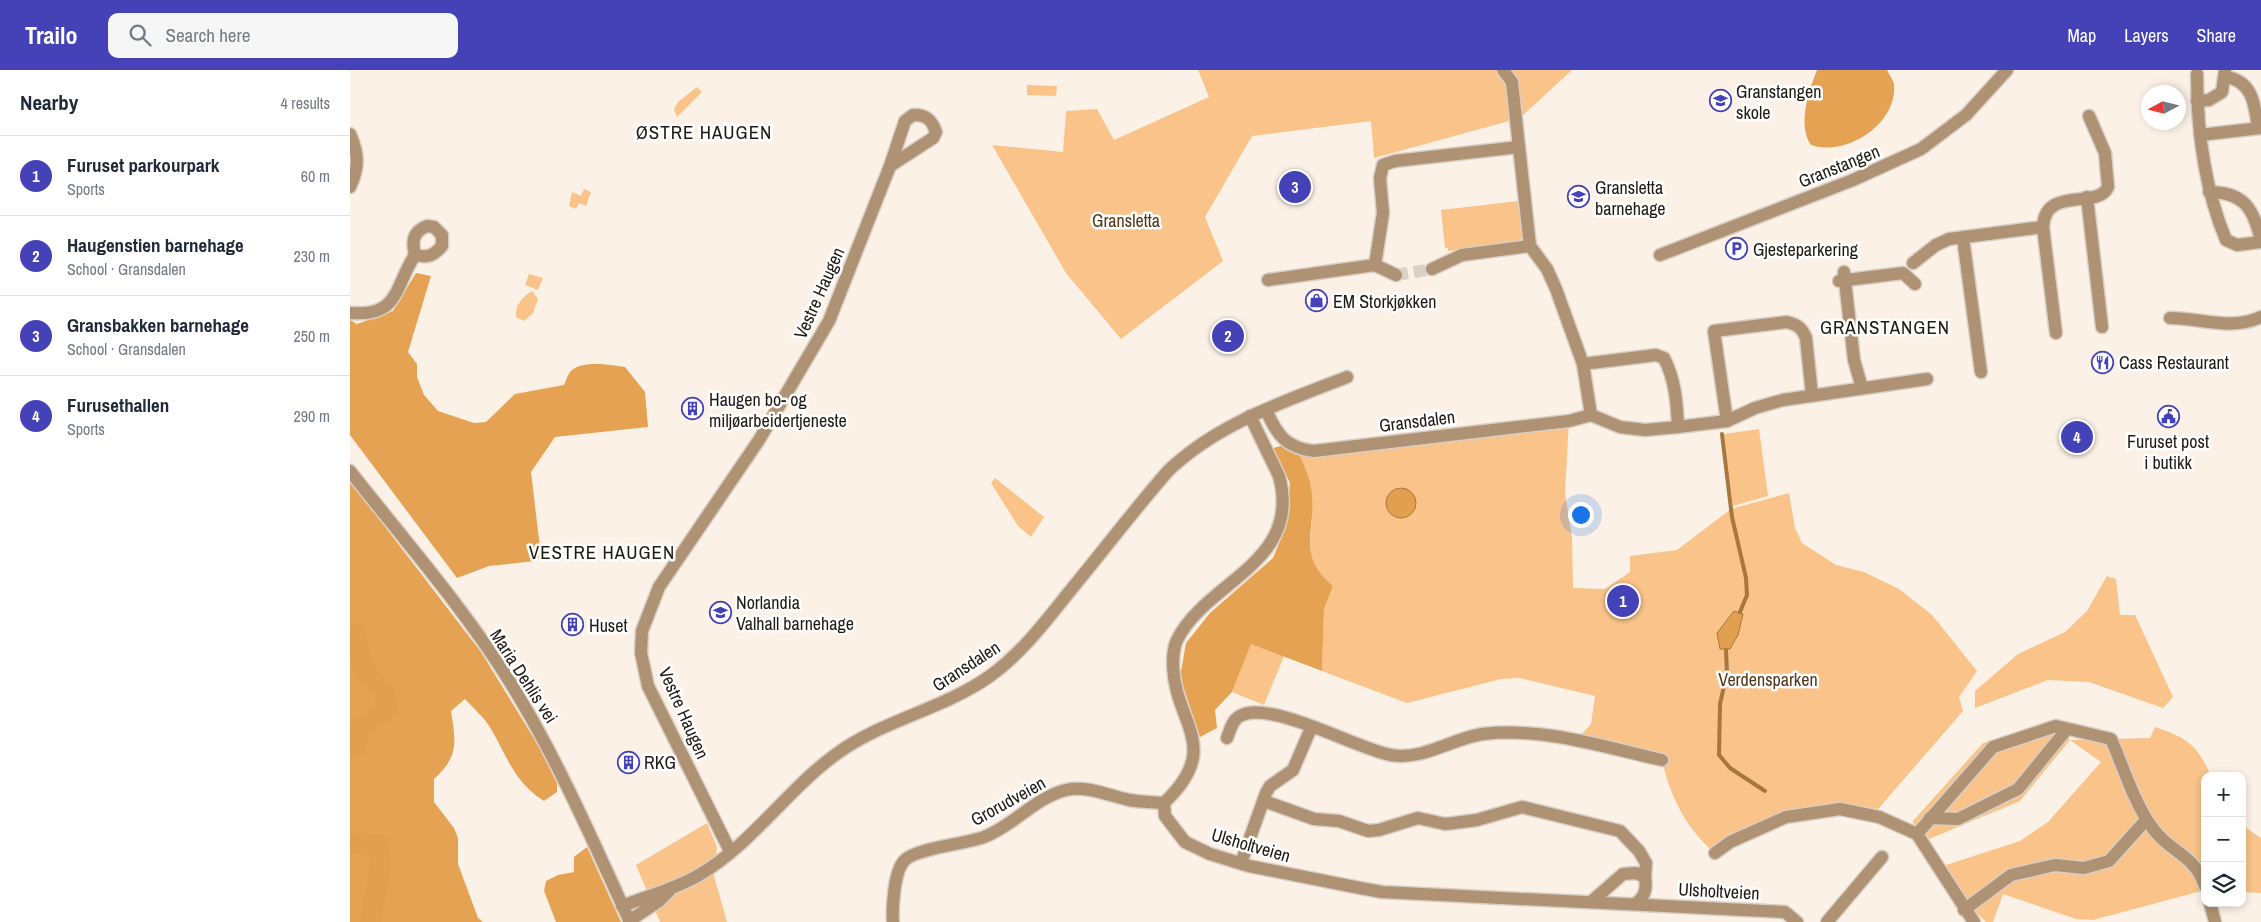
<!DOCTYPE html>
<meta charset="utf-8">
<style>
:root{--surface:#fff;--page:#f6f6f7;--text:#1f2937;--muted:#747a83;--line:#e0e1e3;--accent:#4541b7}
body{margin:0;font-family:"Archivo Narrow",sans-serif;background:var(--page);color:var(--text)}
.controls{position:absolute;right:15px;bottom:15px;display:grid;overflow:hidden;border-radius:10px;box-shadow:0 2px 8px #0003}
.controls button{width:45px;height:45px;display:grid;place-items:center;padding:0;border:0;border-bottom:1px solid var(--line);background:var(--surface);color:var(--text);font:25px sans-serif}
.compass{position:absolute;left:1791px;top:15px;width:45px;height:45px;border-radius:50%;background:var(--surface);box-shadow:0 2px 8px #0003;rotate:263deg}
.you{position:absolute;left:1230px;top:444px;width:18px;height:18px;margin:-12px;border:4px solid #fff;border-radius:50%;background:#1a73e8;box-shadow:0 0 0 8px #1a73e833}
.badge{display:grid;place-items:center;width:32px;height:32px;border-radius:50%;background:var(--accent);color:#fff;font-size:16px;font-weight:700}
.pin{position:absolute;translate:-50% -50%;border:2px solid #fff;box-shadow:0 1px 5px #0006}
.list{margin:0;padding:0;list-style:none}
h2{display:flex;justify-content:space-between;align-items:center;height:65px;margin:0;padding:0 20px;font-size:21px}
h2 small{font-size:16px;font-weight:400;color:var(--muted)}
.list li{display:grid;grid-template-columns:32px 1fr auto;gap:15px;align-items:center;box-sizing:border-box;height:80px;padding:0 20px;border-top:1px solid var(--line)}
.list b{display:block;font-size:19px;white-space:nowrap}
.list p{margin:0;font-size:16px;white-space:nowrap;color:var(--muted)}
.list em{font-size:16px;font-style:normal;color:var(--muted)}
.icon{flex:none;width:28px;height:28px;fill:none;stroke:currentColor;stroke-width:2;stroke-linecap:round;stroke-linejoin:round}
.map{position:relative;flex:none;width:1911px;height:852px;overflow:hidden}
header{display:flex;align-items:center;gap:30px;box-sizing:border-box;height:70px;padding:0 25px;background:var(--accent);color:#fff}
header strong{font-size:24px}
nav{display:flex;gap:28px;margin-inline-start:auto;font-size:18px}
.search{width:350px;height:45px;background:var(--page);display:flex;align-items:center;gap:12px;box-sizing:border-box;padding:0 18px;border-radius:10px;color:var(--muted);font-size:19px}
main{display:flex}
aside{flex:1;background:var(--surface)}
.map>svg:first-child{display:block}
.green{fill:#f9c389}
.forest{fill:#e6a253}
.water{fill:#e39f50;stroke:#a8773e}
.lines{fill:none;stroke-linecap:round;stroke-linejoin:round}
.stream{stroke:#a8773e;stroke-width:4}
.river{stroke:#e39f50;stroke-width:21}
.street-tunnel{stroke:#dbd1c6;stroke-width:12;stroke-dasharray:12 6;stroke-linecap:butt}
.street-casing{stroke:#d9cec4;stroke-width:15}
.street{stroke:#af9273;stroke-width:12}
.labels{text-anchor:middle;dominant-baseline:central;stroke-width:5;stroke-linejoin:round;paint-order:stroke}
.poi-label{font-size:18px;fill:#1f1913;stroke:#fff;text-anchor:start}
.street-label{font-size:18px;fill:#1f1913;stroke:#fff}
.park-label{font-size:18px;fill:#533716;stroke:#fff}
.neighbourhood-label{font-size:19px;letter-spacing:1px;fill:#1f1913;stroke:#fff}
</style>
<header>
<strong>Trailo</strong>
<div class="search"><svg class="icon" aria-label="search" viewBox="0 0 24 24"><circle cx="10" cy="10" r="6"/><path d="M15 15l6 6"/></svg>Search here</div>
<nav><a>Map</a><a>Layers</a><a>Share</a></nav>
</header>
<main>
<aside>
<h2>Nearby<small>4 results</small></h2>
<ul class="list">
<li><span class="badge">1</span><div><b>Furuset parkourpark</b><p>Sports</p></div><em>60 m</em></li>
<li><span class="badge">2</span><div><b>Haugenstien barnehage</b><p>School · Gransdalen</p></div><em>230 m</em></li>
<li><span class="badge">3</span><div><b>Gransbakken barnehage</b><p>School · Gransdalen</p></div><em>250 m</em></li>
<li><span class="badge">4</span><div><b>Furusethallen</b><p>Sports</p></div><em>290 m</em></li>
</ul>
</aside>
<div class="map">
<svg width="1911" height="852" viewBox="0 0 1911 852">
<rect width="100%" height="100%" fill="#fcf1e6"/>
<g class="green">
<path d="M848,0H1222L1170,48L1024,88L1021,51L902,66L855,147L873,191L771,269L716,203L642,75L713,82L716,41L747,39L764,70L859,27Z"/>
<path d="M677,15L707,16L706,26L677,25Z"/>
<path d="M347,17L352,22L327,47L324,39L328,32Z"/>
<path d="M234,119L241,122L236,136L229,133L226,139L219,136L222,122L231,126Z"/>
<path d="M1168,131L1173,133V168L1166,173L1098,181V178H1095L1091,140Z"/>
<path d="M179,204L193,208L188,220L175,215Z"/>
<path d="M182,221L188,229L183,243L174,251L166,247C165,235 172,227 182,221Z"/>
<path d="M1219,351L1215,423L1222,468L1223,518L1255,519L1280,502V486L1327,480L1381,439L1439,423L1445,458L1452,473L1486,495L1514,502L1549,519L1582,545L1627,601L1609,627L1613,641L1528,739L1492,733L1434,742L1365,783C1336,759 1320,726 1312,690L1225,671L1241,654L1245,626L1170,608L1151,609L1057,633L972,601L974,539L983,516C951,489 962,478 962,443C961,424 950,397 946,379Z"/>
<path d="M1409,359L1418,426L1383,436L1374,364Z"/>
<path d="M645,408L694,447L681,467L668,456L641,413Z"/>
<path d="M1757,506L1766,509L1770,545H1785L1823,627L1813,638L1739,612L1698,610L1625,638V621L1668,584L1715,562L1737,541Z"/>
<path d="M901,573L934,586L914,635L882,622Z"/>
<path d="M1704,650L1720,670L1800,668L1805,657C1837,668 1847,674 1861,706H1855V820L1743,850L1726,849L1653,824L1643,852H1636L1617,833L1596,795L1670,771L1698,752L1751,692L1720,670L1670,731L1579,769L1562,752L1633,673Z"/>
<path d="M357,753L367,777L364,806L377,852H310L286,795Z"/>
<path d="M1892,755L1911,768V823L1892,822Z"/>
</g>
<g class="forest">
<path d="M1467,0H1537C1539,4 1543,10 1544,14C1548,54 1496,87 1461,75C1447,55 1459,20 1467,0Z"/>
<path d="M66,203L81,206L58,282L67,294V307L74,325L88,341L124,353L136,352L165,324L214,315C216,311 218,303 222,300C234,290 261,295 275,297L295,322L298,357L205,367L181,402L191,486L185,491L139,496L107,508L0,365V250L7,254L43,241Z"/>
<path d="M935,375L946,379C954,394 961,409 962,426C965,465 947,486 983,516L974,539L972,601L901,574L882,622L865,640L867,658L850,667L830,607L836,573L860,543L923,488L936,457L940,413L923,378Z"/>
<path d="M0,411L131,582L188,675L207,713V722L194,731C164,712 158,688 141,659C135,648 124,639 115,629L101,641C106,673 109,686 84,709V732L104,758L108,768V794L128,848L133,852H0Z"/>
<path d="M237,777L271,852H206L194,821L196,811L208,805L224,802V787Z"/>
</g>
<g class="water">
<circle cx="1051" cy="433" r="15"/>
<path d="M1384,541L1393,544L1388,565L1380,579H1370L1367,563Z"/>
</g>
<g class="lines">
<g class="stream">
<path d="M1372,364L1382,447L1396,508L1397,525L1390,542"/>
<path d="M1376,580L1377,603L1370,634L1369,685L1380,698L1415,721"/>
</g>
<g class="river">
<path d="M0,678L5,676L10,660L37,638L34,623L13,598L5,564"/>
<path d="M0,773L28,775C35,799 22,828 21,852"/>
</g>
<path class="street-tunnel" d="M1046,205L1082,199"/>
<defs>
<g id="street">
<path d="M1153,0L1162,12L1169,77"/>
<path d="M1847,4C1847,61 1854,117 1876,170L1887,175L1911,172"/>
<path d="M1875,7C1903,10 1905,36 1908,58"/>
<path d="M1847,31L1859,30L1872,22L1875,0"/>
<path d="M0,64C9,84 9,98 0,117"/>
<path d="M1850,65L1911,58"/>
<path d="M1859,122C1894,122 1904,139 1911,171"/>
<path d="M1737,127L1752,257"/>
<path d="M77,156L84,157L92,165V176C83,186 78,188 65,185C62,172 62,162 77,156Z"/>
<path d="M1693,157C1695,115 1748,140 1758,117L1755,83L1739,46"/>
<path d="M1613,168L1631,302"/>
<path d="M1310,185L1503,110L1571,79L1616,45L1657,0"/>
<path d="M1563,193L1586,175L1599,169L1693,157L1706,263"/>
<path d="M1025,195L1033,143L1030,108L1033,95L1045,91L1169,77L1180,176L1197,199L1206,219L1233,294L1241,345L1270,357L1295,360L1328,357L1377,351L1405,338L1433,330L1577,309"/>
<path d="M1082,199L1112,185L1180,176"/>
<path d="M1494,202L1504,290L1512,318"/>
<path d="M918,210L1025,195L1046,205"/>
<path d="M1489,211L1553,203L1565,214"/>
<path d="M0,243C50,247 44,217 65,185"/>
<path d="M1820,248C1850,248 1882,261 1911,247"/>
<path d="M1233,294L1306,285L1314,288C1325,309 1327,333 1328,357"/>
<path d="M916,340C927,365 936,378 964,381L1219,351L1241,345"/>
<path d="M900,346L929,406C953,493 856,511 827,570C823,578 823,588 823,597C826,655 873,677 814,733L815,746L835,772L860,784L899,796L1010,818L1032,822L1435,842L1447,852"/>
<path d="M1377,351L1364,261L1437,252C1448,255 1452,258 1456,268L1462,325"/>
<path d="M0,401C54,470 114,538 160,612C207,688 243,771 280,852"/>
<path d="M877,668C880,661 882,650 890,646C919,629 1007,679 1041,685C1072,691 1103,668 1133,664C1193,657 1254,677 1312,690"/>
<path d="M914,731L964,749L989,751L1018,761L1029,760L1068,748L1095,754L1104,753L1127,750L1172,737L1270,761L1289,781L1296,793L1295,807"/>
<path d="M1580,748L1608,749L1668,719L1717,659"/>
<path d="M1567,764L1643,677L1706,656L1761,669C1774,698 1784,734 1804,760C1822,784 1843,783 1855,816"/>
<path d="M380,781L298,616L291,583L292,561L309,517L409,370L479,251L540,96L555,51L563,45C576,44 582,50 586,62L583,68L540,96"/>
<path d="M1365,783L1380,772L1436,747L1490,739L1529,747L1567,764L1624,852"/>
<path d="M891,793L916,723L920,716L943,700L961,658"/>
<path d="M1241,832L1273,804L1286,803L1295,807C1297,819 1295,827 1285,834"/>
<path d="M1860,833L1865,852"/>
<path d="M272,836C298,826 325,819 349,805C402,774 437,720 485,685C532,650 592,640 640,606C672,583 696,551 720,521C753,481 784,440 818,401C868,353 934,332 997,307"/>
<path d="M1614,840L1661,805L1705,795L1734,798L1759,791L1796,750"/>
<path d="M279,851L309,831L320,820"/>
<path d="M543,852C542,838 544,800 555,790C567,778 616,774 634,767C665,755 684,728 716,720C737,715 760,726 779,730C790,732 802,732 814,733"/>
<path d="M1477,852L1532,787"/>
</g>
</defs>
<use href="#street" class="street-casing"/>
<use href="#street" class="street"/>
</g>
<defs>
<symbol id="school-ring" viewBox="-11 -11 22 22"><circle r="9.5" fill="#fff" stroke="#4541b7" stroke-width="1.5"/><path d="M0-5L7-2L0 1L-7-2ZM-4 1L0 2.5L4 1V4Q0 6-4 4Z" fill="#4541b7"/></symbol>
<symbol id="parking-ring" viewBox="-11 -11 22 22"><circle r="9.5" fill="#fff" stroke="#4541b7" stroke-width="1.5"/><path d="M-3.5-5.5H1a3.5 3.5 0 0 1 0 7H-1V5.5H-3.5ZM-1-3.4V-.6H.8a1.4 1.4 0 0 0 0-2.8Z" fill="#4541b7"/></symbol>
<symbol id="shop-ring" viewBox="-11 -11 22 22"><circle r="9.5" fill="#fff" stroke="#4541b7" stroke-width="1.5"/><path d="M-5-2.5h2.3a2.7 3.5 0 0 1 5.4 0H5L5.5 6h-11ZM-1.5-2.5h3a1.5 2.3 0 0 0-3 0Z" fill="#4541b7"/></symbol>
<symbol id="restaurant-ring" viewBox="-11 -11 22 22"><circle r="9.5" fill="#fff" stroke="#4541b7" stroke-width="1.5"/><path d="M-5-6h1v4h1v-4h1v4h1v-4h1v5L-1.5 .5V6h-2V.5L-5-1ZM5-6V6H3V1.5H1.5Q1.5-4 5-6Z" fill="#4541b7"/></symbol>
<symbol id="building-ring" viewBox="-11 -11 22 22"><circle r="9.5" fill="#fff" stroke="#4541b7" stroke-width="1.5"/><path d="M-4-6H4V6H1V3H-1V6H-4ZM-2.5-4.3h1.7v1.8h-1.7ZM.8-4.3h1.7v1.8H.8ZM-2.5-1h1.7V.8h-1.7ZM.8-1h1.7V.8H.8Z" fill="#4541b7"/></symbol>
<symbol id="civic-ring" viewBox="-11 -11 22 22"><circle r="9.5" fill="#fff" stroke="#4541b7" stroke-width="1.5"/><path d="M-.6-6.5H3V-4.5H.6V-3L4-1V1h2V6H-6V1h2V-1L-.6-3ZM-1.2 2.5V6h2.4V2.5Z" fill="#4541b7"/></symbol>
</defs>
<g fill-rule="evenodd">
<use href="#school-ring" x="1358" y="18" width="25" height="25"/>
<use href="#school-ring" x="1216" y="114" width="25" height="25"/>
<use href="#parking-ring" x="1374" y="166" width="25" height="25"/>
<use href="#shop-ring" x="954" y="218" width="25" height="25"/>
<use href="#restaurant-ring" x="1740" y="280" width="25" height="25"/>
<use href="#building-ring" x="330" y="326" width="25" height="25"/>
<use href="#civic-ring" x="1806" y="334" width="25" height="25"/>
<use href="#school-ring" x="358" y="530" width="25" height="25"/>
<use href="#building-ring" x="210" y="542" width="25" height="25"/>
<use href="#building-ring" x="266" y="680" width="25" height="25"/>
</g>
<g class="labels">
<g class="poi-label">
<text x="1386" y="21">Granstangen<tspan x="1386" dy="21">skole</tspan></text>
<text x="1245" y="117">Gransletta<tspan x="1245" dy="21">barnehage</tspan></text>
<text x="1403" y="179">Gjesteparkering</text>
<text x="983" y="231">EM Storkjøkken</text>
<text x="1769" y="292">Cass Restaurant</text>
<text x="359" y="329">Haugen bo- og<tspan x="359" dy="21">miljøarbeidertjeneste</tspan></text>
<text x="1818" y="371" text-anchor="middle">Furuset post<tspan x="1818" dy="21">i butikk</tspan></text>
<text x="386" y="532">Norlandia<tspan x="386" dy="21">Valhall barnehage</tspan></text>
<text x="239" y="555">Huset</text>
<text x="294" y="692">RKG</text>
</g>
<g class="street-label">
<text transform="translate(1489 96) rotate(-22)">Granstangen</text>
<text transform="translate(469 223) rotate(-66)">Vestre Haugen</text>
<text transform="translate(1067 351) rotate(-7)">Gransdalen</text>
<text transform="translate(616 596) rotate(-33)">Gransdalen</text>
<text transform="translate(174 606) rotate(57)">Maria Dehlis vei</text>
<text transform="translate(334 643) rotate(66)">Vestre Haugen</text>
<text transform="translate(658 731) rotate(-29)">Grorudveien</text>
<text transform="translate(901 775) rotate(16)">Ulsholtveien</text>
<text transform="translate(1369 821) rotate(3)">Ulsholtveien</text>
</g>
<g class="park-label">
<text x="776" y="150">Gransletta</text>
<text x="1418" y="609">Verdensparken</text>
</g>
<g class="neighbourhood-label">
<text x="354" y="62">ØSTRE HAUGEN</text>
<text x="1535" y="257">GRANSTANGEN</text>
<text x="252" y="482">VESTRE HAUGEN</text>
</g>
</g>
</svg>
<div class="controls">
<button>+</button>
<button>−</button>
<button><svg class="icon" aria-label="layers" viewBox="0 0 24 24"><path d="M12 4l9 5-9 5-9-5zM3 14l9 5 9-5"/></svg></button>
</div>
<svg class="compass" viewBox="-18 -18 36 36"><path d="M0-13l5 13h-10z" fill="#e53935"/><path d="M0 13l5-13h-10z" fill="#747a83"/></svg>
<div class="you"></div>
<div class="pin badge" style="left:1273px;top:531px">1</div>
<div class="pin badge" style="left:878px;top:266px">2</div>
<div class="pin badge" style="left:945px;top:117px">3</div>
<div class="pin badge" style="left:1727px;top:367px">4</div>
</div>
</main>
